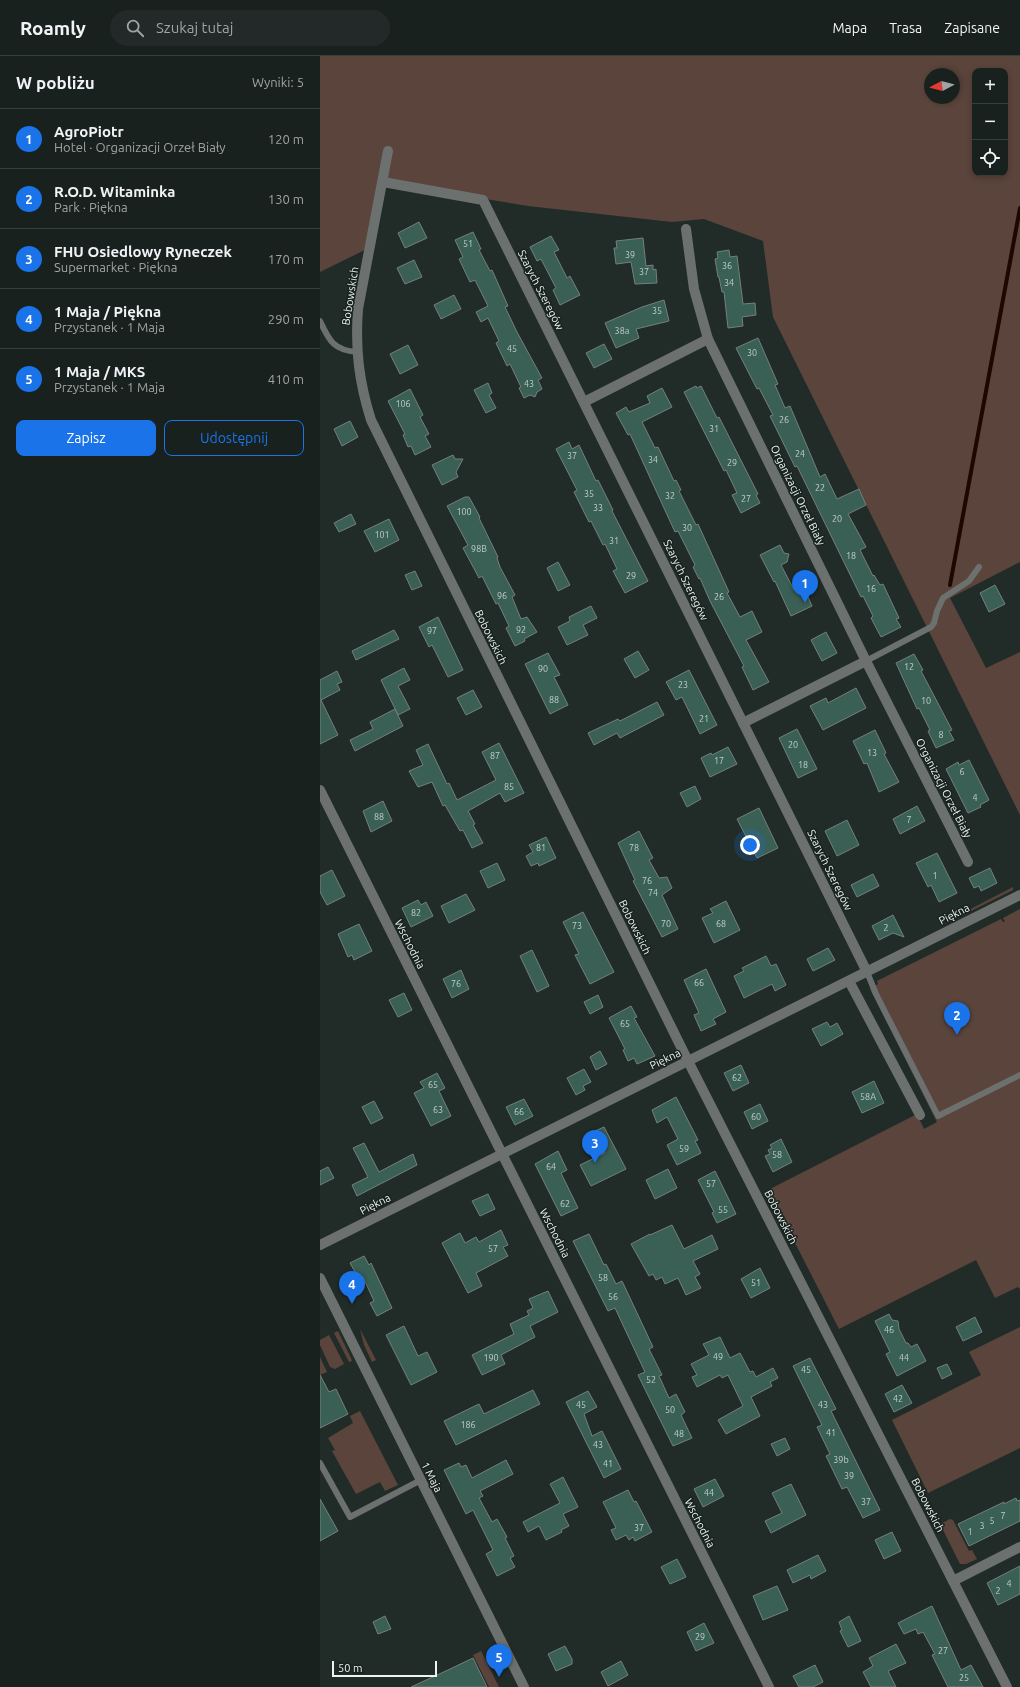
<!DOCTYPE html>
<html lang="pl">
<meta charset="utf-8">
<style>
:root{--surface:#19211f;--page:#222928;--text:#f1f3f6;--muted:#9fa3a4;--line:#373e3d;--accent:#1a73e8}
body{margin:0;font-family:Ubuntu,sans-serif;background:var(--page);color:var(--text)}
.controls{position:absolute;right:12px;top:12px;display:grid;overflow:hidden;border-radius:8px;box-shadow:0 2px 6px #0003}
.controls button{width:36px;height:36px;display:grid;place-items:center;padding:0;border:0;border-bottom:1px solid var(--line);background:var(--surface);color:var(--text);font:20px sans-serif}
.compass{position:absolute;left:604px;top:12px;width:36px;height:36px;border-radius:50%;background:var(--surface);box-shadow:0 2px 6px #0003;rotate:263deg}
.scale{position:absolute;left:12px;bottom:10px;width:105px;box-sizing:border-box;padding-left:4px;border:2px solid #ecf3f1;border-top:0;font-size:11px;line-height:14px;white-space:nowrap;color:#ecf3f1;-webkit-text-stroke:3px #18221f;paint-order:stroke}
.you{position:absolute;left:430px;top:789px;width:14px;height:14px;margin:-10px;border:3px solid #fff;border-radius:50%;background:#1a73e8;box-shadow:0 0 0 6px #1a73e833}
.badge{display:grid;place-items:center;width:26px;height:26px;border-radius:50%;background:var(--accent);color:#fff;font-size:13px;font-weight:700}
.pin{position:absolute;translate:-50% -33px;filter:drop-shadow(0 1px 2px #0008)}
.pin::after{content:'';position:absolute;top:21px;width:14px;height:12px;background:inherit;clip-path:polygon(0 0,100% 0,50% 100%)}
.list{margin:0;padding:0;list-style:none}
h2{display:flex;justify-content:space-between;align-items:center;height:52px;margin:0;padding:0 16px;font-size:17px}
h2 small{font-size:13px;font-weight:400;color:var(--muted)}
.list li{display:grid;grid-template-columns:26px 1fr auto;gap:12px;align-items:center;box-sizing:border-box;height:60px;padding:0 16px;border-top:1px solid var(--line)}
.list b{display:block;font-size:15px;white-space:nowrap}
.list p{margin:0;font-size:13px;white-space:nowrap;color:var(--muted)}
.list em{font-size:13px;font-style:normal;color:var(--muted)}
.actions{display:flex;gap:8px;padding:12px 16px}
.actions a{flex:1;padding:9px 0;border:1px solid var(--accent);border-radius:8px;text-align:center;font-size:14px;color:var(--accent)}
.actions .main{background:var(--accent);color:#fff}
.icon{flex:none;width:22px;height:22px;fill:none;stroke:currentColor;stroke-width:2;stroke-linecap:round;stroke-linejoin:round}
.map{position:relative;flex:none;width:700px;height:1631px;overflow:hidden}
header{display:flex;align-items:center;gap:24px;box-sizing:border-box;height:56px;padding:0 20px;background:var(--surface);border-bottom:1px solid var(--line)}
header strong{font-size:19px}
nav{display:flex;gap:22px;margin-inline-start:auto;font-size:14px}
.search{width:280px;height:36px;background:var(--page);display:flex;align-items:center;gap:10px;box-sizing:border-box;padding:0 14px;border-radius:22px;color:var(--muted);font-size:15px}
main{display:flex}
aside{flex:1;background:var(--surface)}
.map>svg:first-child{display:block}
.green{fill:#5a443b;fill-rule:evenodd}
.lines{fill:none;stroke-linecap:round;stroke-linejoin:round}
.stream{stroke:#1f0701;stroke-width:4}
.building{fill:#3a5f54;stroke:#74807c}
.service{stroke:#6c7170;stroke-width:6}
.minor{stroke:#6c7170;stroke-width:10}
.tertiary{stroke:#6c7170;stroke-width:10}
.labels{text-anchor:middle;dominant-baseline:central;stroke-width:3;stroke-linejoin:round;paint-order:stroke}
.number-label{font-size:9px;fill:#c0ceca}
.street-label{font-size:11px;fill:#ecf3f1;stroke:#18221f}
</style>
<header>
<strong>Roamly</strong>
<div class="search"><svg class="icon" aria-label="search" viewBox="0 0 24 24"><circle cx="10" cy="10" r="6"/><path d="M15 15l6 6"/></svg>Szukaj tutaj</div>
<nav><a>Mapa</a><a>Trasa</a><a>Zapisane</a></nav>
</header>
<main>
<aside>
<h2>W pobliżu<small>Wyniki: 5</small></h2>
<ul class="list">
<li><span class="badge">1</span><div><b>AgroPiotr</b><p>Hotel · Organizacji Orzeł Biały</p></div><em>120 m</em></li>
<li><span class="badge">2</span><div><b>R.O.D. Witaminka</b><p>Park · Piękna</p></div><em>130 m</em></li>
<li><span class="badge">3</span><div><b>FHU Osiedlowy Ryneczek</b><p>Supermarket · Piękna</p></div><em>170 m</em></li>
<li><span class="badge">4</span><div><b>1 Maja / Piękna</b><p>Przystanek · 1 Maja</p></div><em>290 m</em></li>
<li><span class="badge">5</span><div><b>1 Maja / MKS</b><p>Przystanek · 1 Maja</p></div><em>410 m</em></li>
</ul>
<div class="actions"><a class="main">Zapisz</a><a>Udostępnij</a></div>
</aside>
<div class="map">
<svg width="700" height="1631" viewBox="0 0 700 1631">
<rect width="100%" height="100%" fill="#212c29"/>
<g class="green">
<path d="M0,0H700V506L630,542L666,612L700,596V759L453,261L443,185L384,163L352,166L208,150L63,126L51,191L0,216ZM655,15H685V117H655ZM610,18H634V42H610Z"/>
<path d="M693,831V834L635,863L633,862Z"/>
<path d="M700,853V1233L698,1231L675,1242L656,1204L519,1273L448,1134L597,1058L604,1073L617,1066L550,933L558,928L557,925L681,863L683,866H685L683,862Z"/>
<path d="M700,1271V1392L608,1437L572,1364L661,1319L649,1296Z"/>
<path d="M40,1273L56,1304L52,1306L44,1289Z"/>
<path d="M18,1275L31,1302L32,1305L29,1306L14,1277Z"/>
<path d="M9,1279L24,1308L15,1313L10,1311L0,1289V1284Z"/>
<path d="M0,1301L7,1316L0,1319Z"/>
<path d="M40,1355L78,1429L65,1435L60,1426L36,1438L12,1395L15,1394L8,1382L33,1367L30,1360Z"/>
<path d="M630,1463L633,1464L649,1495L652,1494L657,1503L646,1508H640L620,1468Z"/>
<path d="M161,1595L179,1631H169L153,1599Z"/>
</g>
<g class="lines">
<path class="stream" d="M630,529L700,152"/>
</g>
<g class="building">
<path d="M99,166L107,182L85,192L78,177Z"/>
<path d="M153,176L161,193L159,194L170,215L172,214L188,250L185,251L197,276L222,322L218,324L222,333L217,336L215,341L210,339L204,342L199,332L201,331L190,308L187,310L176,287L179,285L168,262L161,266L156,256L168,250L155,224L150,226L139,203L143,201L135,184Z"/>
<path d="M231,180L239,194L234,196L247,222L250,220L260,239L240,249L233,234L236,232L221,203L217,205L210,191Z"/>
<path d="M323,182L326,210L333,209V214L336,213L337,227L315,228L311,206L296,208L294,192H297L296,185Z"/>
<path d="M409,194L410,201L417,200L423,248L435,247L436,259L422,261L423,270L408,272L404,236H402L399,221H398L395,203L398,202L397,196Z"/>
<path d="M94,204L102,221L85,228L77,212Z"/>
<path d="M134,239L141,253L121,263L114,249Z"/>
<path d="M344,244L349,265L316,273L319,282L296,292L285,267L322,251Z"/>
<path d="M438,282L458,328L455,329L465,352L470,350L500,421L505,418L517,443L539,433L546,449L528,458L546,491L540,494L553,520L554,519L560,529L563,528L579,562L576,563L581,571L561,581L551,562L553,560L543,540L541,541L477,410L475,411L450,360L453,359L439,332L437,333L416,292Z"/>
<path d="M284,288L292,303L274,312L266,297Z"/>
<path d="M88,289L98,309L80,318L70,298Z"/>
<path d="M168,327L172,337L169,339L176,352L166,357L154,334Z"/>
<path d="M376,330L377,332L381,330L397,362L399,361L438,438L436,439L440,447L421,457L412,439L417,437L406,414L404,415L364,336Z"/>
<path d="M342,332L352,351L322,366L335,392L338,391L354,425L356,424L361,434L359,435L376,469L378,468L409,536L407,537L420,561L432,555L442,576L426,584L449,626L433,634L422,611L424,610L390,545L380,522L379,523L373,511L375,509L358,475L355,476L310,378L308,379L296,357L306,351L309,356L330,347L327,340Z"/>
<path d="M90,333L103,359L100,361L109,378L105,380L111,391L95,399L91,390L88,391L83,379L85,378L68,345Z"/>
<path d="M30,365L38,381L22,390L14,373Z"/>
<path d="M249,386L252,393L259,389L276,425L278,424L293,454L292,455L328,525L305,537L293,515L297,513L285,488L283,489L271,465L269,466L254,436L257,434L236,393Z"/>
<path d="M133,399L135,403H143L136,416L138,421L122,429L112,409Z"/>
<path d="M145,441H149L160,461L159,462L178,501L177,502L180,511L195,539L192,541L201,563L207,561L217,576L204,583L205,585L195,590L186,572L189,570L178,547L176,548L162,520L159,522L143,492L148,489L127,450Z"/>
<path d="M31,458L36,468L19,476L14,467Z"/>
<path d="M69,463L79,484L55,496L44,475Z"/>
<path d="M460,489L464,497L469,498L467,506L461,509L474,534L483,530L492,550L471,560L455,525L454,526L440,499Z"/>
<path d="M238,506L250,529L238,535L227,512Z"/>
<path d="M95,515L102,530L92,534L85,519Z"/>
<path d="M675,529L685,548L669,556L660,537Z"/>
<path d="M271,550L277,562L263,569L268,579L247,589L238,571L250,565L249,561Z"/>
<path d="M118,561L143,614L128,621L112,589L109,591L99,571Z"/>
<path d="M74,574L79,583L36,604L32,595Z"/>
<path d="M506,576L517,597L502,605L491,584Z"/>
<path d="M318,595L329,614L315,622L304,603Z"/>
<path d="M228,597L240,619L234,621L248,649L230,658L205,608Z"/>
<path d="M594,598L603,614L601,615L632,674L629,675L634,684L616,692L608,675L610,674L599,652L597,653L576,607Z"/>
<path d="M84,612L90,624L78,630L90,653L78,659L61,624Z"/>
<path d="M369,614L397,669L380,678L362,641L356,644L346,626Z"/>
<path d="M17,615L22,626L17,628L20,634L1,644L18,679L0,688V624Z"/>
<path d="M536,632L546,652L503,674L490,650L506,642L508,647Z"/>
<path d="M153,634L162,651L146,659L137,642Z"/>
<path d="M337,646L344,659L300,682L297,677L274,689L268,677L298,663L300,665Z"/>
<path d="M75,653L83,670L35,695L30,684L53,673L50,666Z"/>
<path d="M477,673L497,713L478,722L459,682Z"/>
<path d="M555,674L566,697L564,698L579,726L559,736L547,707L544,708L533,685Z"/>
<path d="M179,687L204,737L185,746L180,737L148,755L155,768L153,769L163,787L152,792L143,774L140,775L125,749L123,750L112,726L98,731L89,715L103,709L96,694L108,688L127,728L129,727L137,744L176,724L162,696Z"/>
<path d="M408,691L417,708L390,721L381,702L391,697L392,699Z"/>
<path d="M649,704L669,744L660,749L661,751L648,757L626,713L638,706L639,709Z"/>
<path d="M375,730L381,743L367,751L360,737Z"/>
<path d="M63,745L72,765L51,776L43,755Z"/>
<path d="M597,750L605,765L580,778L573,763Z"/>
<path d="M439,752L458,792L437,802L417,763Z"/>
<path d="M527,764L539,789L517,800L505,775Z"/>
<path d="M319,775L333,802L329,804L339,822L347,821L352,832L342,839L358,873L342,881L313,825L315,824L298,787Z"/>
<path d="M226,781L236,802L219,810L218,807L211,810L206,800L213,796L209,789Z"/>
<path d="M617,797L637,837L619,846L611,829L608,831L596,807Z"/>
<path d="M177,807L185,824L168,832L160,815Z"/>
<path d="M670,812L677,827L661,835L659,830L654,832L649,822Z"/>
<path d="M12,814L25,840L7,849L0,836V820Z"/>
<path d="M553,818L559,830L537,841L531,829Z"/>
<path d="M146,838L155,854L129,867L121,850Z"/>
<path d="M98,844L101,849L106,846L113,860L91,871L82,852Z"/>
<path d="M406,845L420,874L394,887L382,862L393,857L390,853Z"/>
<path d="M263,856L294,916L270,928L255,899L259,898L243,866Z"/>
<path d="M573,859L584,881L573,877L559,884L552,870Z"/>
<path d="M39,868L52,895L34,904L32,899L28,901L18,878Z"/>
<path d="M508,892L515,904L493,915L487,903Z"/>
<path d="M212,894L229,930L217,936L200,900Z"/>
<path d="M446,900L451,910L456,908L466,929L455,935L452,928L424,942L414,920L424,915L422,912Z"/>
<path d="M386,913L406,956L393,963L396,968L381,975L374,959L379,957L364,924Z"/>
<path d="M141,914L149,933L132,942L123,923Z"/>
<path d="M84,937L92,954L78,961L69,944Z"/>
<path d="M278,939L283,951L270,958L264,946Z"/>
<path d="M311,950L317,961L314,962L335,1000L317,1008L314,1002L308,1005L303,994L305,993L289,962Z"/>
<path d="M507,966L510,971L517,967L523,978L501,990L492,973Z"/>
<path d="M280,995L287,1008L276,1014L270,1001Z"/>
<path d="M421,1009L429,1027L413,1035L404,1017Z"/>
<path d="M264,1013L271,1026L263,1030L265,1034L256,1039L247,1022Z"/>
<path d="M117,1017L125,1032L119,1035L131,1060L111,1070L94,1037L104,1032L100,1026Z"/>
<path d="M554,1025L564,1047L542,1057L532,1036Z"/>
<path d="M356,1041L378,1084L375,1085L381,1097L357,1109L347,1089L358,1083L347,1061L337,1067L332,1054Z"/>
<path d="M204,1043L213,1060L195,1069L186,1051Z"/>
<path d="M54,1045L63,1062L51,1068L42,1051Z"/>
<path d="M440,1048L448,1065L432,1073L424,1056Z"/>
<path d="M284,1071L306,1113L271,1130L260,1109L285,1097L275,1075Z"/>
<path d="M461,1083L472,1106L453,1116L445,1100L450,1098L448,1094L452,1092L450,1089Z"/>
<path d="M44,1087L59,1116L93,1098L97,1109L37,1140L32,1129L48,1121L33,1092Z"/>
<path d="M238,1095L247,1114L241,1117L258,1152L241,1160L215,1108Z"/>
<path d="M8,1111L14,1122L0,1129V1115Z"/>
<path d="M348,1113L357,1132L335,1143L326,1124Z"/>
<path d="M395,1115L416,1158L397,1167L392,1157L394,1156L378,1124Z"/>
<path d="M168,1138L175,1153L160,1160L152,1145Z"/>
<path d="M352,1169L364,1193L392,1179L398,1193L373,1205L380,1218L375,1221L381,1232L366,1239L358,1222L345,1228L342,1221L336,1224L333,1218L329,1220L311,1188L330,1178V1179Z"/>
<path d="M181,1174L188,1189L183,1191L188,1200L156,1217L162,1230L148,1237L122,1187L140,1177L145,1187L156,1181L159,1186Z"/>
<path d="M269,1178L284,1209L286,1208L296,1228L302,1225L333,1291L329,1293L342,1319L339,1320L349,1342L356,1338L365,1356L361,1359L372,1382L353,1390L318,1319L325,1316L295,1252L288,1255L253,1185Z"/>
<path d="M44,1200L49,1209L51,1207L72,1252L57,1260L50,1247L54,1245L43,1221L39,1223L30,1207Z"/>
<path d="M440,1212L450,1232L431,1242L421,1223Z"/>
<path d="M228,1235L238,1256L210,1270L215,1281L181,1299L185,1308L162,1319L152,1299L194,1278L190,1268L209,1259L207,1255L213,1252L209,1243Z"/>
<path d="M569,1258L572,1264L578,1265L579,1273L586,1287H588L591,1291L597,1288L606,1305L577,1320L566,1298L570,1296L555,1265Z"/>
<path d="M655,1261L662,1276L643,1285L636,1271Z"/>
<path d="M84,1270L98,1300L107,1296L117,1316L91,1329L66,1279Z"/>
<path d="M400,1281L410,1302L420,1297L430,1316L433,1315L436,1321L453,1312L458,1322L450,1326L452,1330L431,1341L440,1360L406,1378L398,1364L423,1350L408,1319L402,1322L400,1319L377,1331L372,1321L377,1319L371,1308L389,1299L383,1288Z"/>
<path d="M490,1302L516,1353L511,1355L560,1454L543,1462L527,1431L522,1433L506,1400L510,1398L497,1371L502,1369L473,1310Z"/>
<path d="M627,1308L632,1318L622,1323L617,1312Z"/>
<path d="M0,1319L9,1336L16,1333L28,1358L0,1372Z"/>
<path d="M582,1329L592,1347L574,1356L565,1338Z"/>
<path d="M213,1334L220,1348L136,1389L124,1365L159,1348L164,1358Z"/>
<path d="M268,1335L277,1351L264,1358L272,1380L282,1375L301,1413L284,1422L246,1346Z"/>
<path d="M465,1382L470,1393L457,1400L451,1388Z"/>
<path d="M186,1404L193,1418L160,1435L163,1440L159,1442L172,1466L177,1463L187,1481L185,1482L194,1500L190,1502L195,1511L177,1520L166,1498L173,1494L153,1454L146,1458L124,1414L139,1407L141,1411L146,1409L152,1422Z"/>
<path d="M243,1421L258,1451L243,1458L249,1470L241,1474L242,1476L226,1484L219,1470L208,1476L203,1466L240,1447L230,1428Z"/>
<path d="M395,1423L404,1440L383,1451L374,1433Z"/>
<path d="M471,1428L486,1459L451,1477L445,1465L462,1457L452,1437Z"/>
<path d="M308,1434L314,1446L316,1445L332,1476L315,1485L313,1481L309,1484L306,1479L296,1484L291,1474L296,1472L283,1446Z"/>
<path d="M696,1442L697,1445L700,1444V1465L649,1490L638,1468L684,1446V1448Z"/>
<path d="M0,1443L18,1475L0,1485Z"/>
<path d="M572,1476L581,1495L564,1503L555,1484Z"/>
<path d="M498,1499L506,1515L491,1523L490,1519L473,1527L467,1514Z"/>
<path d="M357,1503L366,1521L350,1528L341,1511Z"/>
<path d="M700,1510V1538L678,1549L667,1527Z"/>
<path d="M457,1530L468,1554L443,1564L433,1540Z"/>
<path d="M612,1550L641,1614L651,1609L663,1631H628L612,1599L615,1598L603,1576L598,1578L596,1573L584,1578L578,1567Z"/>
<path d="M65,1560L71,1573L58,1578L53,1566Z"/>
<path d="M529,1560L541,1585L528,1591L520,1575L522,1574L519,1566Z"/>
<path d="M384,1567L394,1587L376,1595L367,1576Z"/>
<path d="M576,1588L586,1607L568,1615L576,1631H551L543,1616L553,1610L549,1602Z"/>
<path d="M245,1590L252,1603V1608L236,1615L228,1598Z"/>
<path d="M153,1602L167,1631H91L128,1614Z"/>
<path d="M301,1605L308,1619L288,1630L281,1616Z"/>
<path d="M495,1609L503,1626L493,1631H479L473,1620Z"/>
</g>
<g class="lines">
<g class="service">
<path d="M0,265C9,284 13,294 37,296"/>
<path d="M546,605L611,571L614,567L617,555L623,542L649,525L659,511"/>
<path d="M547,916L556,938L618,1060L700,1019"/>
<path d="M0,1407L30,1461L101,1424"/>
</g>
<g class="minor">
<path d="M68,95L38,253C35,293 39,326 51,364L368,1005L687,1631"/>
<path d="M63,126L163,144L547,916"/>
<path d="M366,173L374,233L388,283L546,605L648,806"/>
<path d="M264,346L388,283"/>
<path d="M423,667L546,605"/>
<path d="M0,734L449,1631"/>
<path d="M529,925L600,1059"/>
<path d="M633,1525L700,1491"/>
</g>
<g class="tertiary">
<path d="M0,1189L700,839"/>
<path d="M0,1222L204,1631"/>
</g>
</g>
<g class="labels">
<g class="number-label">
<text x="148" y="188">51</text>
<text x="310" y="199">39</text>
<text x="407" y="210">36</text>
<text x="324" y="216">37</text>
<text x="409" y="227">34</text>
<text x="337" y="255">35</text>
<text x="302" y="275">38a</text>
<text x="192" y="293">45</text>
<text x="432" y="297">30</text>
<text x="209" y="328">43</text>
<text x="83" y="348">106</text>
<text x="464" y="364">26</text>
<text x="394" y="373">31</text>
<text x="480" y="398">24</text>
<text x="252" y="400">37</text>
<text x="333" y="404">34</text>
<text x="412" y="407">29</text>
<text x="500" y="432">22</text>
<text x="269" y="438">35</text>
<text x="350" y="440">32</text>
<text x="426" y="443">27</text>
<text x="278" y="452">33</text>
<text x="144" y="456">100</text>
<text x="517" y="463">20</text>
<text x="367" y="472">30</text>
<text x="62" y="479">101</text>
<text x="294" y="485">31</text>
<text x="159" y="493">98B</text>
<text x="531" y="500">18</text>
<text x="311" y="520">29</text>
<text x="551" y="533">16</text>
<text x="182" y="540">96</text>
<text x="399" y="541">26</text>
<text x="201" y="574">92</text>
<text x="112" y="575">97</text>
<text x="589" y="611">12</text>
<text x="223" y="613">90</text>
<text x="363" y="629">23</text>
<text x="234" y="644">88</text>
<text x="606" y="645">10</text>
<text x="384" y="663">21</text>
<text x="621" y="679">8</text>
<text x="473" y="689">20</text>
<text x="552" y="697">13</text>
<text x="175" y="700">87</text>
<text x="399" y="705">17</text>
<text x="483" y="709">18</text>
<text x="642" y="716">6</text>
<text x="189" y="731">85</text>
<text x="655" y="742">4</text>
<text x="59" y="761">88</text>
<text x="589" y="764">7</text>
<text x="221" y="792">81</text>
<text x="314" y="792">78</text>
<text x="615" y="820">1</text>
<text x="327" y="825">76</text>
<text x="333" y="837">74</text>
<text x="96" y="857">82</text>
<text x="346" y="868">70</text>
<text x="401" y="868">68</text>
<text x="257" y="870">73</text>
<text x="566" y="872">2</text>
<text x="379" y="927">66</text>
<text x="136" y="928">76</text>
<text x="305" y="968">65</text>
<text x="417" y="1022">62</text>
<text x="113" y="1029">65</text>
<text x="548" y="1041">58A</text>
<text x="118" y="1054">63</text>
<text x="199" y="1056">66</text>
<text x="436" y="1061">60</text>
<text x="364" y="1093">59</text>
<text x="457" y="1099">58</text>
<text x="231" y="1111">64</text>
<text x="391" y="1128">57</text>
<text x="245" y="1148">62</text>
<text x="403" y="1154">55</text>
<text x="173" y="1193">57</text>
<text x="283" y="1222">58</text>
<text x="436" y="1227">51</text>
<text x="293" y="1241">56</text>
<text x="569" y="1274">46</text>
<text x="398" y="1301">49</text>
<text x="171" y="1302">190</text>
<text x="584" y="1302">44</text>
<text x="486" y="1314">45</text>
<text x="331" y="1324">52</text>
<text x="578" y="1343">42</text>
<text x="261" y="1349">45</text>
<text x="503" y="1349">43</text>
<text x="350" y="1354">50</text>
<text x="148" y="1369">186</text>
<text x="511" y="1377">41</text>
<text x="359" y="1378">48</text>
<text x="278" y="1389">43</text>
<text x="521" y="1404">39b</text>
<text x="288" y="1408">41</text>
<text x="529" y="1420">39</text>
<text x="389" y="1437">44</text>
<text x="546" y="1446">37</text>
<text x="683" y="1460">7</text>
<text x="672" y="1465">5</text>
<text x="662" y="1470">3</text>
<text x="319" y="1472">37</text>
<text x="650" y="1476">1</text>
<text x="689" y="1528">4</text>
<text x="678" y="1535">2</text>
<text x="380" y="1581">29</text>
<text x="623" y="1595">27</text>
<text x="644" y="1622">25</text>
</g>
<g class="street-label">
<text transform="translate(221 234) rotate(63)">Szarych Szeregów</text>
<text transform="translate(30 240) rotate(-81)">Bobowskich</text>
<text transform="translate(478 439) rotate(64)">Organizacji Orzeł Biały</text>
<text transform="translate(366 524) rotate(64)">Szarych Szeregów</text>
<text transform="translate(171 581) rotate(64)">Bobowskich</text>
<text transform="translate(624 732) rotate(63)">Organizacji Orzeł Biały</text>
<text transform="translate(510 814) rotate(64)">Szarych Szeregów</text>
<text transform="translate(634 858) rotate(-27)">Piękna</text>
<text transform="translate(315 871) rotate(64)">Bobowskich</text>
<text transform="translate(90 888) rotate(63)">Wschodnia</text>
<text transform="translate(345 1003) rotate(-26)">Piękna</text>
<text transform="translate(55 1148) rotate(-27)">Piękna</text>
<text transform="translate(461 1161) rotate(63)">Bobowskich</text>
<text transform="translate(235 1177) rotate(63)">Wschodnia</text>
<text transform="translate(112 1421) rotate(63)">1 Maja</text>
<text transform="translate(608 1449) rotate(63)">Bobowskich</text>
<text transform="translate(380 1467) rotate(63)">Wschodnia</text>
</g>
</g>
</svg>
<div class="controls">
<button>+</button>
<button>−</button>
<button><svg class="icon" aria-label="locate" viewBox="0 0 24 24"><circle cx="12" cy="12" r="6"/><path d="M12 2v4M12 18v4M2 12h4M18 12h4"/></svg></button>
</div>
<svg class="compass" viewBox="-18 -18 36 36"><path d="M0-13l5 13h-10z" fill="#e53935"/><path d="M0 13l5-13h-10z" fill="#9fa3a4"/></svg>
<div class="scale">50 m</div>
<div class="you"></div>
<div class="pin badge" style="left:485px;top:547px">1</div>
<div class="pin badge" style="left:637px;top:979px">2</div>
<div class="pin badge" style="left:275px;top:1107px">3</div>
<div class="pin badge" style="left:32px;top:1248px">4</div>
<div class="pin badge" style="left:179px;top:1621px">5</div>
</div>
</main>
